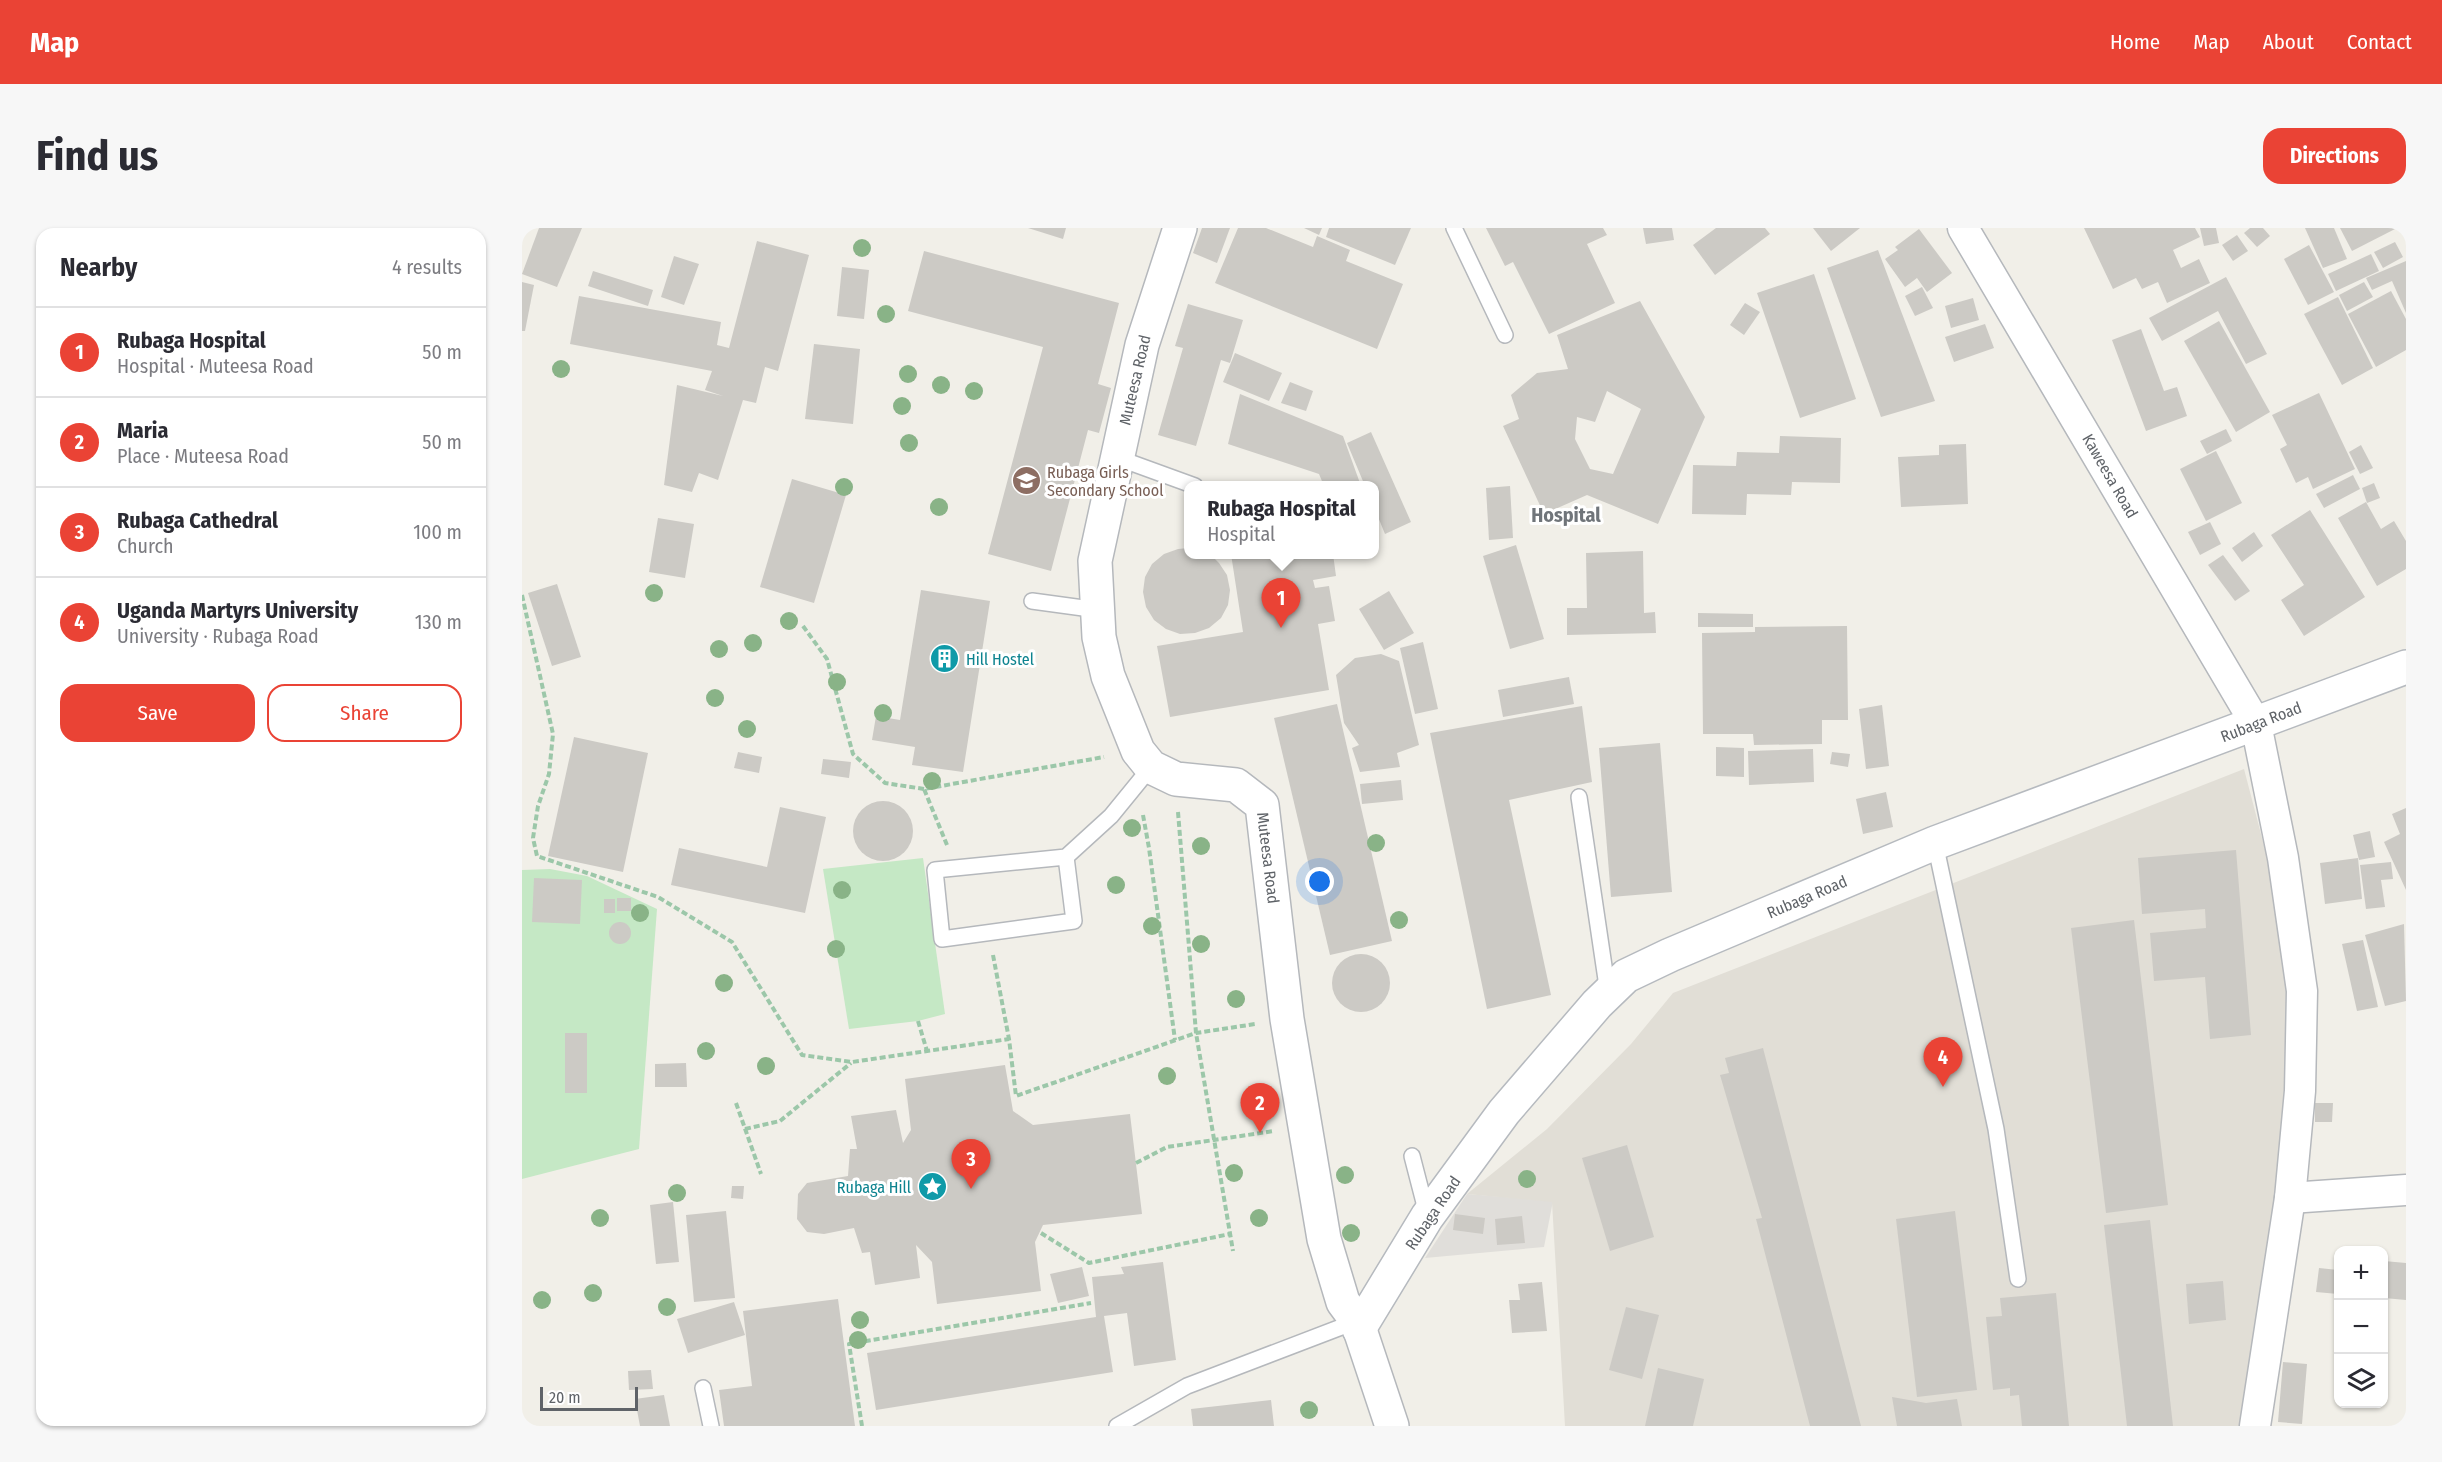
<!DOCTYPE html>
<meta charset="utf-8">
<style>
:root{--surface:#fff;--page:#f7f7f7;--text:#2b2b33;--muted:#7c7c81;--line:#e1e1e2;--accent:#ea4335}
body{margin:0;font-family:"Fira Sans Condensed",sans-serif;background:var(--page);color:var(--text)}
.controls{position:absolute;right:18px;bottom:18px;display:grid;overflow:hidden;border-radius:12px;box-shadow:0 2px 4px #0004}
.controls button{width:54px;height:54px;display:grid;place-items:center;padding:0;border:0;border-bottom:2px solid var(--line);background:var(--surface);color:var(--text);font:30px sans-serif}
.scale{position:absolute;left:18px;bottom:15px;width:98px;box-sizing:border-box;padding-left:6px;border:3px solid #5f6368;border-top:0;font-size:16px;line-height:21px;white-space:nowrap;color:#5f6368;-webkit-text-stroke:4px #fff;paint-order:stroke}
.you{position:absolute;left:798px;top:654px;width:21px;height:21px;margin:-15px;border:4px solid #fff;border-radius:50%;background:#1a73e8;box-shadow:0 0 0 9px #1a73e833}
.badge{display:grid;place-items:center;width:39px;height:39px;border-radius:50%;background:var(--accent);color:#fff;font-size:20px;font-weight:700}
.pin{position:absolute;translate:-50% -50px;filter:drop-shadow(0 2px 3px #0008)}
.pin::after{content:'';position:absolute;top:32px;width:21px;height:18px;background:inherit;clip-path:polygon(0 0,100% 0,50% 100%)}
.popup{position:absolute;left:662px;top:253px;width:195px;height:78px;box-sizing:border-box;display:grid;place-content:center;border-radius:12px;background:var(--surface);filter:drop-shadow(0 2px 4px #0005);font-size:20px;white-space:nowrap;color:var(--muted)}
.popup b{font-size:22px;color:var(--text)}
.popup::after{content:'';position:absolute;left:50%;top:100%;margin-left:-12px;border:12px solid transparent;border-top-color:var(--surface)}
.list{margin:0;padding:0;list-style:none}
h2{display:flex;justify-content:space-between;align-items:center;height:78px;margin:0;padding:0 24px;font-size:26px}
h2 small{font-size:20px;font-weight:400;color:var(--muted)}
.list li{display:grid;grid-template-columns:39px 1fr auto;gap:18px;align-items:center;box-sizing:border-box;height:90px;padding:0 24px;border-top:2px solid var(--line)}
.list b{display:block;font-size:22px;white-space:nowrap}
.list p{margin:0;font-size:20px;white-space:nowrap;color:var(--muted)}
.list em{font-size:20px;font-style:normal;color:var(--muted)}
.actions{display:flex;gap:12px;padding:18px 24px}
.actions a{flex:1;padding:14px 0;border:2px solid var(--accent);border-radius:18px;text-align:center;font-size:21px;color:var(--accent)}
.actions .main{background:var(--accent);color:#fff}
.icon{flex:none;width:33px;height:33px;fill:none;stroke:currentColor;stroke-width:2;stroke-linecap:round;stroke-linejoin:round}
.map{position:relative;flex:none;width:1884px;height:1198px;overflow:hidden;border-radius:18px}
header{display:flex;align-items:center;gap:36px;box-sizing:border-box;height:84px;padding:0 30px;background:var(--accent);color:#fff}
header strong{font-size:28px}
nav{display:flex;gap:33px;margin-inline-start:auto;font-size:21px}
.intro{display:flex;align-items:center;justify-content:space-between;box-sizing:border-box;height:144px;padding:0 36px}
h1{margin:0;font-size:42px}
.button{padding:15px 27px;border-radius:18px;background:var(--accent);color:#fff;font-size:21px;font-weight:700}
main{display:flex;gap:36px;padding:0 36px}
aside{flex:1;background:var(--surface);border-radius:18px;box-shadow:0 2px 4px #0004}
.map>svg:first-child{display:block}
.industrial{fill:#e0deda}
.education{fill:#e1ded6}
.green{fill:#c5e8c5}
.building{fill:#cccac5;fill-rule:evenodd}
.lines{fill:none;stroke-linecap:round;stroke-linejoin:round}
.service-casing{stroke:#b5b8bc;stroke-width:18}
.minor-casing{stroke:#b5b8bc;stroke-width:33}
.tertiary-casing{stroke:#b5b8bc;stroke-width:36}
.secondary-casing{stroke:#b6babf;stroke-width:36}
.path{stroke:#9cc7a9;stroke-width:4;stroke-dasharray:6 3;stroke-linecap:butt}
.service{stroke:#fff;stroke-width:15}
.minor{stroke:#fff;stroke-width:30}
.tertiary{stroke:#fff;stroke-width:33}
.secondary{stroke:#fff;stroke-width:33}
.tree{fill:#89b387}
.labels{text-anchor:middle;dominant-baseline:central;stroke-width:6;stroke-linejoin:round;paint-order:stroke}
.street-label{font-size:16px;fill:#5f6368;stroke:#fff}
.education-label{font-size:16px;fill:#785e54;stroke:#fff;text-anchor:start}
.culture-label{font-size:16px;fill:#0d838f;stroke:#fff;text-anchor:start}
.quarter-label{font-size:20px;font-weight:bold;fill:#70757a;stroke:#fff}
</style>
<header>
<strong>Map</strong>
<nav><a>Home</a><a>Map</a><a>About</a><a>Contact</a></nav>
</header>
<div class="intro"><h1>Find us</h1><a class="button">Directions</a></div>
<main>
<aside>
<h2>Nearby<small>4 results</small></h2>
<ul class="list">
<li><span class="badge">1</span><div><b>Rubaga Hospital</b><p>Hospital · Muteesa Road</p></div><em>50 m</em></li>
<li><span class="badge">2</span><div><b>Maria</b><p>Place · Muteesa Road</p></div><em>50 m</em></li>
<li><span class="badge">3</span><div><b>Rubaga Cathedral</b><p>Church</p></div><em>100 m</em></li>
<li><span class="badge">4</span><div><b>Uganda Martyrs University</b><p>University · Rubaga Road</p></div><em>130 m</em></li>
</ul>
<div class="actions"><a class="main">Save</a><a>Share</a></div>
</aside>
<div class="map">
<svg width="1884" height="1198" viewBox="0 0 1884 1198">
<rect width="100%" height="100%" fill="#f1efe8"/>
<path class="industrial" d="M945,966L1031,973L1022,1019L903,1030Z"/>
<path class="education" d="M1722,541L1780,763L1768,970L1722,1198H1043L1030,974L945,966L1025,901L1109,816L1151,765Z"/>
<g class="green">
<path d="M401,630L423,786L396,793L327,801L301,641Z"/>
<path d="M28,641L65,648L135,681L117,921L0,951V642Z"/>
</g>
<g class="building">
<path d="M17,0H60L35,59L0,46Z"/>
<path d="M506,0H544L541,11Z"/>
<path d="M680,0H708L695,35L671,25Z"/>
<path d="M716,0H744L791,19L795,8L828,22L824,33L881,56L855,121L693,55Z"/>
<path d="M782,0H800L797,7Z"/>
<path d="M807,0H889L873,37L804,9Z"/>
<path d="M964,0H1081L1085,7L1065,16L1093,75L1027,106L991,34L983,38Z"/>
<path d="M1121,0H1150L1152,12L1124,16Z"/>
<path d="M1194,0H1243L1248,6L1193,47L1171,17Z"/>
<path d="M1291,0H1338L1309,23Z"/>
<path d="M1562,0H1673L1678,9L1651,22L1659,40L1677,31L1688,55L1645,75L1636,54L1620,61L1614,50L1591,61Z"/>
<path d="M1678,0H1694L1697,15L1682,18Z"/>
<path d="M1728,0H1741L1748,8L1735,19L1722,5Z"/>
<path d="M1783,0H1812L1825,31L1801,40Z"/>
<path d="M1818,0H1875L1830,23Z"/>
<path d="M1397,1L1430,45L1405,64L1395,50L1383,59L1363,31L1376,22L1373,19Z"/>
<path d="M1715,7L1726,23L1711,33L1700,17Z"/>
<path d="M235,13L287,27L256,143L243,139L234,175L221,172L196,252L177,245L170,264L142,257L155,157L201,168L183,162L190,143L48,116L57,68L199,94L195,117L207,120Z"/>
<path d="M1873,14L1881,29L1861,40L1852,24Z"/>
<path d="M1787,17L1812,64L1786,77L1762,31Z"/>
<path d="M1356,22L1413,173L1359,189L1305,40Z"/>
<path d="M402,23L597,75L576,156L589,160L577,205L566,202L529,343L466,326L521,119L386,83Z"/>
<path d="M1849,26L1857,43L1814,63L1806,46Z"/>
<path d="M152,28L177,36L162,77L139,69Z"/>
<path d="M1884,33V85L1870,53L1850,62L1844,50Z"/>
<path d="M320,39L347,42L342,91L315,88Z"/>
<path d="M71,43L131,62L126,78L66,58Z"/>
<path d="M1292,46L1334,171L1278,190L1235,65Z"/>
<path d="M1704,49L1745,126L1724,136L1696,83L1640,113L1627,90Z"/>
<path d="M0,54L12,57L3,103H0Z"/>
<path d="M1842,54L1851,69L1825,83L1817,67Z"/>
<path d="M1400,59L1411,80L1393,88L1383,68Z"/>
<path d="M1869,63L1884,91V122L1854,139L1826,86Z"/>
<path d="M1816,69L1851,140L1820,157L1782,86Z"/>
<path d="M1451,70L1457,92L1429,100L1423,78Z"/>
<path d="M1118,73L1183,189L1136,296L1065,267L1022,286L981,198L997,191L989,167L1015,145L1046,141L1035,107ZM1085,163L1119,181L1091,246L1068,241L1053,211L1055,189L1073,194Z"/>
<path d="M1223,75L1238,84L1222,107L1208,97Z"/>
<path d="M666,76L721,92L708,135L699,132L674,218L636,207L661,120L653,118Z"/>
<path d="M1697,93L1748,184L1714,204L1662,113Z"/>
<path d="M1463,96L1472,120L1432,134L1423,109Z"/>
<path d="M1619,101L1642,163L1655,159L1665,188L1624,203L1590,112Z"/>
<path d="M292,116L338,121L331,196L283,191Z"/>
<path d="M713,125L760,145L747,173L701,154Z"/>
<path d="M768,154L791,163L784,183L759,175Z"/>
<path d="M1797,165L1833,241L1791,261L1786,249L1774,255L1758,221L1765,217L1750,187Z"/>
<path d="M718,166L821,208L839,258H802L797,246L706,216Z"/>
<path d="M1704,201L1710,213L1685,226L1678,213Z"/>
<path d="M849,204L889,294L863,306L852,279V258H843L825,215Z"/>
<path d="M1258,208L1319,210L1318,255L1270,254L1269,267L1225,266L1224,287L1170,286L1171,237L1214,238L1215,224L1257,225Z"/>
<path d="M1444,216L1446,276L1379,279L1376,229L1417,227V217Z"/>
<path d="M1839,217L1851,240L1838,246L1827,224Z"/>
<path d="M1694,223L1720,275L1684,293L1658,241Z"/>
<path d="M1831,247L1838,261L1802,280L1794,266Z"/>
<path d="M270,251L324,267L292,375L238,359Z"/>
<path d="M1852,255L1858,270L1845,275L1840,260Z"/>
<path d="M988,258L991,310L967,312L964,260Z"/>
<path d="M1844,274L1859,301L1872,293L1884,313V341L1855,358L1816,290Z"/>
<path d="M1788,282L1843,369L1782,408L1759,372L1782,357L1749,307Z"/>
<path d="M136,290L172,296L163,350L127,344Z"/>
<path d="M1688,294L1699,316L1678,327L1666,304Z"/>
<path d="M1732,304L1741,318L1720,334L1710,320Z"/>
<path d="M994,317L1022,411L988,421L961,328Z"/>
<path d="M666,320V326H688L697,335L705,347L708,362L706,377L699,390L687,400L673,405L658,406L644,401L632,392L624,379L621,364L623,349L630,336L642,326L656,321Z"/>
<path d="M1121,323L1122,385L1133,384L1134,405L1045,407V380H1065L1064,325Z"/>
<path d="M709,326H811L814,348L791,352L793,360L807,358L813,393L796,396L807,462L648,489L635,418L721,404Z"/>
<path d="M1701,327L1728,363L1713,373L1686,337Z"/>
<path d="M35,356L59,429L30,438L6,365Z"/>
<path d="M399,362L468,373L441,544L390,537L393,519L350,512L354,488L378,492Z"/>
<path d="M867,363L892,405L862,422L837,381Z"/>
<path d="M1176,385L1231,386V399H1176Z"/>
<path d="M1325,398L1326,492H1300V516L1232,517L1231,506H1181L1180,405L1233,404V399Z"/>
<path d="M901,414L916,481L893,486L878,420Z"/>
<path d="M859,426L877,433L897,517L875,525L878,539L838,544L830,520L837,517L822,495L814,447L833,430Z"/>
<path d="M1047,449L1052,476L981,489L976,462Z"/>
<path d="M815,476L870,713L808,727L752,490Z"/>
<path d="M1360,477L1367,538L1344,541L1337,481Z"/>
<path d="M1060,478L1070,554L987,572L1029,767L965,781L908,505Z"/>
<path d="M52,509L126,525L101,644L26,628Z"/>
<path d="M1138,515L1150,664L1089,669L1077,520Z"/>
<path d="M1194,519L1222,520V549L1194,548Z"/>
<path d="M1291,521L1292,554L1227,557L1226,523Z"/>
<path d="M216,524L240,529L237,545L212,540Z"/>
<path d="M1310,524L1328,526L1326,539L1308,536Z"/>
<path d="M301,531L329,534L327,550L299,546Z"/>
<path d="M879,552L881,572L840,576L838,556Z"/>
<path d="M1364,564L1371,599L1341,606L1334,571Z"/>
<circle cx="361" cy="603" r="30"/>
<path d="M258,579L304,589L283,685L149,657L157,620L245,639Z"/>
<path d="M1884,580V662L1862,614L1878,606L1870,586Z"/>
<path d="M1848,603L1853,629L1837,632L1831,607Z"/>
<path d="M1714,622L1729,807L1688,811L1683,749L1632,753L1628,705L1684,700L1683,681L1620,686L1616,630Z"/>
<path d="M1836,630L1840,671L1803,676L1798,635Z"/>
<path d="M1869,634L1871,651L1859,652L1863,679L1844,681L1838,637Z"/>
<path d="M12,650L60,652L58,696L10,694Z"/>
<rect x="95" y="670" width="14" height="13"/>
<rect x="82" y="671" width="11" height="14"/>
<path d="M1612,692L1646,977L1584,985L1549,700Z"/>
<circle cx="98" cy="705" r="11"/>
<path d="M1882,696L1884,773L1863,778L1843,707Z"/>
<path d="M1841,712L1856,779L1835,783L1820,716Z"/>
<circle cx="839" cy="755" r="29"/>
<rect x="43" y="805" width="22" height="60"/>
<path d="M1241,820L1339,1198H1288L1234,991L1240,990L1198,847L1207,845L1203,830Z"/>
<path d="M164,835L165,859H133V836Z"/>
<path d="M483,837L491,883L511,897L608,886L620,986L521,997L513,1014L519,1063L415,1076L410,1034L394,1017L398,1050L353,1057L348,1024L340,1025L332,1000L302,1006L285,1004L275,991L276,966L285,955L326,948L328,921H335L329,888L374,882L381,915L389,902L383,851Z"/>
<path d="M1793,875H1811L1810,894H1793Z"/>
<path d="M1105,917L1132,1009L1088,1023L1060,930Z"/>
<path d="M210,958H222L221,971L209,970Z"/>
<path d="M151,974L157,1034L134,1036L128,977Z"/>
<path d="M204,983L213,1070L172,1074L164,987Z"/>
<path d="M1433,983L1455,1162L1395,1169L1374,991Z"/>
<path d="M933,986L963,990L961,1006L931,1002Z"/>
<path d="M1000,988L1003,1015L975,1017L973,991Z"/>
<path d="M1628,992L1651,1198H1605L1582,997Z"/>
<path d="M1862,1033L1884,1035V1072L1862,1070Z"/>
<path d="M641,1034L654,1132L612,1138L605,1085L582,1088L591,1144L354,1182L345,1125L574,1089L570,1049L602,1046L599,1039Z"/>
<path d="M560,1039L567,1068L536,1075L528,1046Z"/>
<path d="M1797,1040L1816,1042V1066L1794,1064Z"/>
<path d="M1701,1053L1704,1092L1667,1096L1664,1056Z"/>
<path d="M1020,1054L1025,1103L990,1105L987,1072H998L996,1056Z"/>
<path d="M1534,1065L1547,1198H1500L1497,1167L1488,1168V1160L1471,1162L1464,1089L1480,1088L1478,1070Z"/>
<path d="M316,1071L333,1198H202L197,1162L230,1158L221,1083Z"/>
<path d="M212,1074L223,1107L166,1125L155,1091Z"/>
<path d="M1104,1079L1137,1087L1120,1151L1087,1142Z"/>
<path d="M1761,1134L1785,1136L1780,1196L1756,1194Z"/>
<path d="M1136,1140L1182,1151L1171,1198H1123Z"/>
<path d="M129,1142L131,1161L107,1162L106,1143Z"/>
<path d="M142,1167L148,1198H118L113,1171Z"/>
<path d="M1370,1169L1404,1175L1435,1171L1440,1198H1375Z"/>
<path d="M749,1172L752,1198H671L669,1181Z"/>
</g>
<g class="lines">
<defs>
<g id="service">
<path d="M932,0L983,107"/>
<path d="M596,230L673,258"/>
<path d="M510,373L576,382"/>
<path d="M1057,569L1086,765"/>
<path d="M1413,615L1474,901L1496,1051"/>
<path d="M544,629L552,693L420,711L413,642L544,629L589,588L629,539"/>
<path d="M890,928L905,986"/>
<path d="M181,1160L189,1198"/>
<path d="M595,1198L665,1158L835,1093"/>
</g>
<g id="minor">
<path d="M1441,0L1734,496L1761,630L1780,763L1778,863L1768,970L1733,1198"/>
<path d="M1768,970L1884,962"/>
</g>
<path id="tertiary" d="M658,0L620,117L573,333L577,409L586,448L616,523L629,539L654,551L714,557L740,577L765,791L802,1011L821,1074L835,1093L870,1198"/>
<path id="secondary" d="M837,1101L905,989L982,884L1075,776L1104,748L1148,727L1413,615L1884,439"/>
</defs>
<use href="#service" class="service-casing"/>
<use href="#minor" class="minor-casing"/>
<use href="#tertiary" class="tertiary-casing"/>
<use href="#secondary" class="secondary-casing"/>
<g class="path">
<path d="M0,367L31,506L27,546L16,578L11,610L15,628L136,669L210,714L280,827L330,834L487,811"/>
<path d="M281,398L305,431L331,526L363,555L402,561"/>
<path d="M656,584L674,805L711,1023"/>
<path d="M621,587L627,620L653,812"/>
<path d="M425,617L402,561L582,529"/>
<path d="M471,727L487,811L494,868L674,805L733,796"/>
<path d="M396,793L405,823"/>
<path d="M214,875L239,946"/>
<path d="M223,901L258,893L329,835"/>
<path d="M614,935L645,919L752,903"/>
<path d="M519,1005L567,1035L708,1006"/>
<path d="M340,1198L327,1116L569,1075"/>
</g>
<use href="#service" class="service"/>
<use href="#minor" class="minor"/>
<use href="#tertiary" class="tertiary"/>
<use href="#secondary" class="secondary"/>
</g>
<g class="tree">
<circle cx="340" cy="20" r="9"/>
<circle cx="364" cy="86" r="9"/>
<circle cx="39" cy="141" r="9"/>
<circle cx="386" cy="146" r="9"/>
<circle cx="419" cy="157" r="9"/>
<circle cx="452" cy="163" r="9"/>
<circle cx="380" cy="178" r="9"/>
<circle cx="387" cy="215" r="9"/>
<circle cx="322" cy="259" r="9"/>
<circle cx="417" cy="279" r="9"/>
<circle cx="132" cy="365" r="9"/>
<circle cx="267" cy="393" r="9"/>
<circle cx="231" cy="415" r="9"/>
<circle cx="197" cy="421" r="9"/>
<circle cx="315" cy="454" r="9"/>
<circle cx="193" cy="470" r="9"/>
<circle cx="361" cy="485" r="9"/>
<circle cx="225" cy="501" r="9"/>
<circle cx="410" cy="553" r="9"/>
<circle cx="610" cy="600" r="9"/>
<circle cx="854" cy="615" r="9"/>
<circle cx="679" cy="618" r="9"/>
<circle cx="594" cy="657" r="9"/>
<circle cx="320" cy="662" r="9"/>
<circle cx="118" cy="685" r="9"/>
<circle cx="877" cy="692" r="9"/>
<circle cx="630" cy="698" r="9"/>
<circle cx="679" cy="716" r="9"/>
<circle cx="314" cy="721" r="9"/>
<circle cx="202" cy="755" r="9"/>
<circle cx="714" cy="771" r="9"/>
<circle cx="184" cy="823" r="9"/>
<circle cx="244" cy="838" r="9"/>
<circle cx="645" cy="848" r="9"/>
<circle cx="712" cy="945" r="9"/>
<circle cx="823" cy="947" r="9"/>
<circle cx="1005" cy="951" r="9"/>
<circle cx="155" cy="965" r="9"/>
<circle cx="78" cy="990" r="9"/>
<circle cx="737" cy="990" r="9"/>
<circle cx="829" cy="1005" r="9"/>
<circle cx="71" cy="1065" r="9"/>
<circle cx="20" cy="1072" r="9"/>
<circle cx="145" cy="1079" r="9"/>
<circle cx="338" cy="1092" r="9"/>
<circle cx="336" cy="1112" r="9"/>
<circle cx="787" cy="1182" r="9"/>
</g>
<defs>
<symbol id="school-disc" viewBox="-11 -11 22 22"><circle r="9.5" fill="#8d6e63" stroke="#fff"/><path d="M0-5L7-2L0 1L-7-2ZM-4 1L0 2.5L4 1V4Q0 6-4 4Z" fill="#fff"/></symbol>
<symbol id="building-disc" viewBox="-11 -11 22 22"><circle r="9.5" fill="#0f9aa8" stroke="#fff"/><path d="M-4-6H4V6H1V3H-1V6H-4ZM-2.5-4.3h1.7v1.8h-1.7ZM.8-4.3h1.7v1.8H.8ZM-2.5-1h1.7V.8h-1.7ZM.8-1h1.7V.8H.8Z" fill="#fff"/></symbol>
<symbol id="sight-disc" viewBox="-11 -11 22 22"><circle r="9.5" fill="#0f9aa8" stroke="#fff"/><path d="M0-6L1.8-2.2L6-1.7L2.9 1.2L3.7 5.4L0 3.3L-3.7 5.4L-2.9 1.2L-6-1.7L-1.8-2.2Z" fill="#fff"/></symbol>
</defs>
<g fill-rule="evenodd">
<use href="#school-disc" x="488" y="236" width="33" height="33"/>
<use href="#building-disc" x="406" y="414" width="33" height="33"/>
<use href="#sight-disc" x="394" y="942" width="33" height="33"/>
</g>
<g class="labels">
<g class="street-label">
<text transform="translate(613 152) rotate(-77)">Muteesa Road</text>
<text transform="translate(1588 248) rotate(60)">Kaweesa Road</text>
<text transform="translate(1739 494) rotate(-21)">Rubaga Road</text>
<text transform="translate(746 630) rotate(83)">Muteesa Road</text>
<text transform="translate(1285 669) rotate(-23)">Rubaga Road</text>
<text transform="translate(911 985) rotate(-56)">Rubaga Road</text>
</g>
<g class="education-label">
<text x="525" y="244">Rubaga Girls<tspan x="525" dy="18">Secondary School</tspan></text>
</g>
<g class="culture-label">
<text x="444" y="431">Hill Hostel</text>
<text x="389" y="959" text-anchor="end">Rubaga Hill</text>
</g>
<g class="quarter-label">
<text x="1044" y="287">Hospital</text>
</g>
</g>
</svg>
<div class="controls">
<button>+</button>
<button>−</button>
<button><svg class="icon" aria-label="layers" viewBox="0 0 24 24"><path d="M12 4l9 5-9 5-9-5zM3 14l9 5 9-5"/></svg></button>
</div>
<div class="scale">20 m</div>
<div class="you"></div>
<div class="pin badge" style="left:759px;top:400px">1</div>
<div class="popup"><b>Rubaga Hospital</b>Hospital</div>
<div class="pin badge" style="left:738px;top:905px">2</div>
<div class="pin badge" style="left:449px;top:961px">3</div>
<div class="pin badge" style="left:1421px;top:859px">4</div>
</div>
</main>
